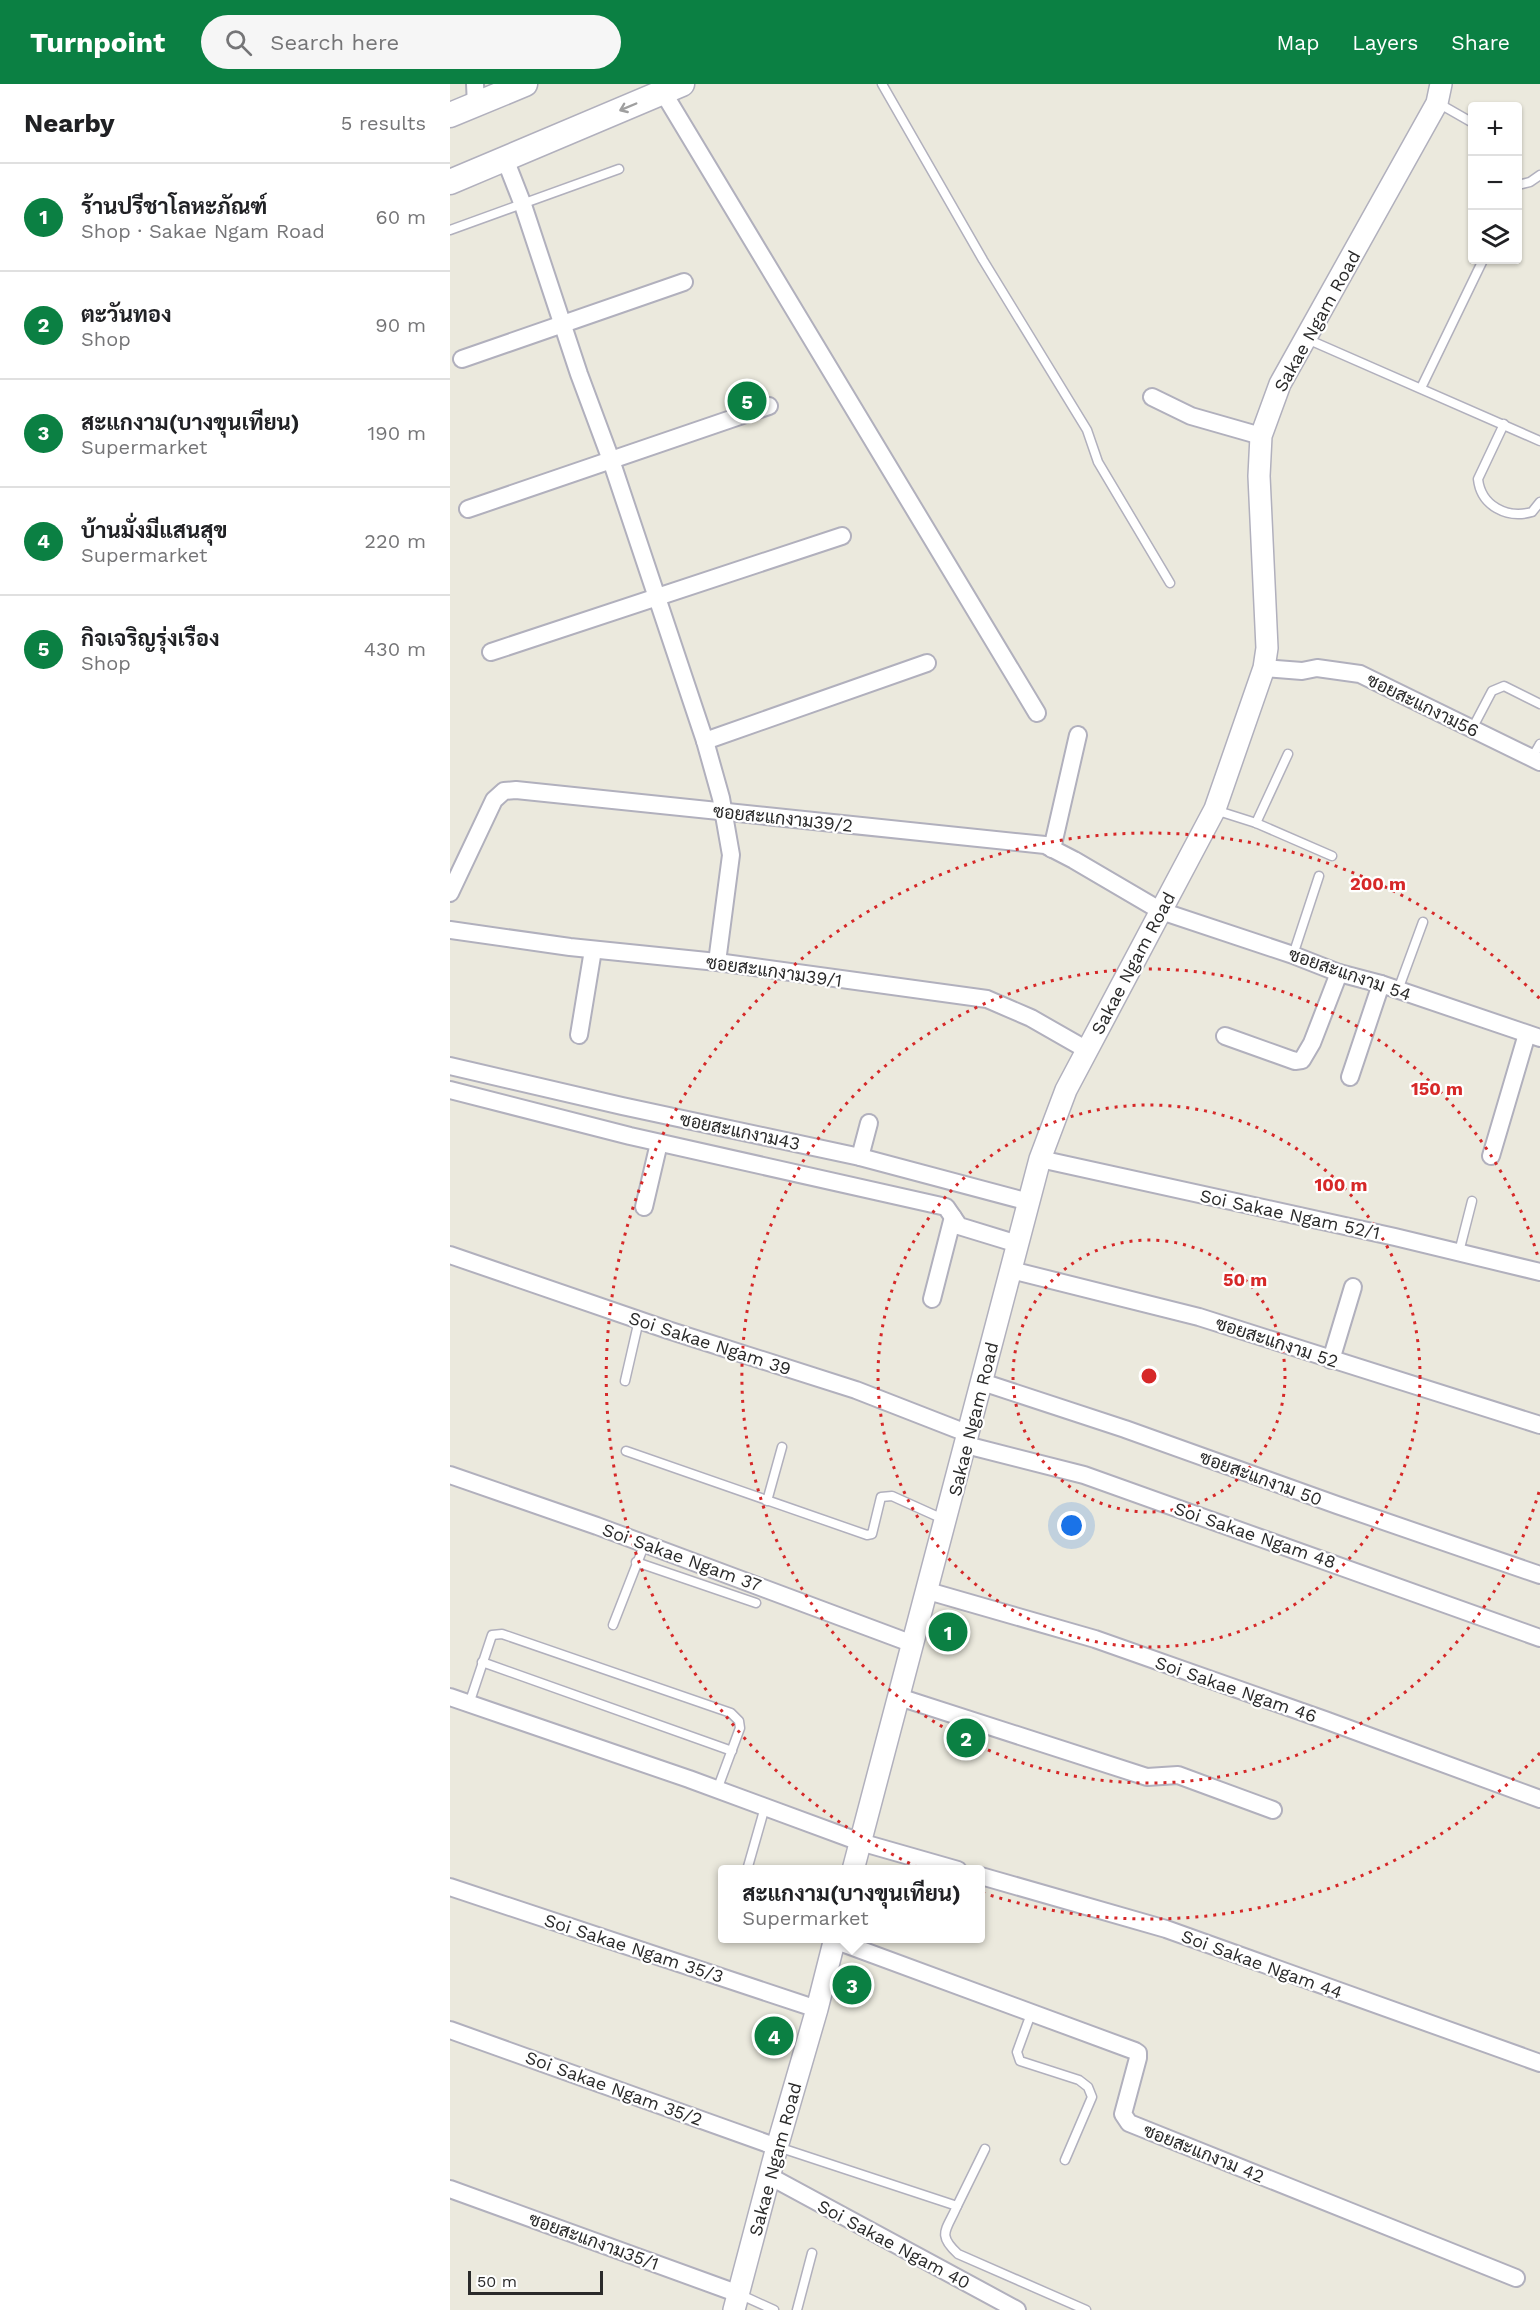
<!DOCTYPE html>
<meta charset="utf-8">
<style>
:root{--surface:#fff;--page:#f6f6f6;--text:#202124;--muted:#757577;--line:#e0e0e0;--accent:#0b8043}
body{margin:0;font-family:"Work Sans",Sarabun,sans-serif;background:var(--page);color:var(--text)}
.controls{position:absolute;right:18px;top:18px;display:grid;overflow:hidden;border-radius:6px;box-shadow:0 2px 4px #0004}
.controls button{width:54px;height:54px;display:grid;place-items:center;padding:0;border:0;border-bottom:2px solid var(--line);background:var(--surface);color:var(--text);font:30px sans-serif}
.scale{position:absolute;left:18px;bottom:15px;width:135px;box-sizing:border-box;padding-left:6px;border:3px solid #2a2a2a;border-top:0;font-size:16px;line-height:21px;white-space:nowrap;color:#2a2a2a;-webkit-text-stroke:4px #fff;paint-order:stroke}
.you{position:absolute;left:622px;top:1442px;width:21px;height:21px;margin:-15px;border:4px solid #fff;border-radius:50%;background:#1a73e8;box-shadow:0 0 0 9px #1a73e833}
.badge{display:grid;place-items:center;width:39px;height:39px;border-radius:50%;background:var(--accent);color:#fff;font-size:20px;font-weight:700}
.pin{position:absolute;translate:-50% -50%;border:3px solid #fff;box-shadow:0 2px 6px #0006}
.popup{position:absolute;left:268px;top:1781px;width:267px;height:78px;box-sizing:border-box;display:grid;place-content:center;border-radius:6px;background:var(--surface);filter:drop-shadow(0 2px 4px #0005);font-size:20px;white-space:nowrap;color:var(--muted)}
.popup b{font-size:22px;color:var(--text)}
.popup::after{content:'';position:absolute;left:50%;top:100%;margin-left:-12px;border:12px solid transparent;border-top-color:var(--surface)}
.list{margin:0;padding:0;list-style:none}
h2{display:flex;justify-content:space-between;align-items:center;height:78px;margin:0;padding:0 24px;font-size:26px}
h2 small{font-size:20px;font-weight:400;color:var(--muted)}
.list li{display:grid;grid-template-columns:39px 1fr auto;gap:18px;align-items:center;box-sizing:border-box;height:108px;padding:0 24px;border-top:2px solid var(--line)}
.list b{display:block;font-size:22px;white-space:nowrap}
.list p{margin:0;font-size:20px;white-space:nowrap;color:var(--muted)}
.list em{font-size:20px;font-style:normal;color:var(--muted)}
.icon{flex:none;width:33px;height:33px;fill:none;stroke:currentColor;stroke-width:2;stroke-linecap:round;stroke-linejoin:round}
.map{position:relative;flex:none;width:1090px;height:2226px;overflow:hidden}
header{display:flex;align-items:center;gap:36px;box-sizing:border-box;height:84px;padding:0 30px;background:var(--accent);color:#fff}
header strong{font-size:28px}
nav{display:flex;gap:33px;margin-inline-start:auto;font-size:21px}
.search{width:420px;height:54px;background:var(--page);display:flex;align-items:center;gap:15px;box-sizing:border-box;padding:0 21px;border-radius:33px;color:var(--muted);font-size:22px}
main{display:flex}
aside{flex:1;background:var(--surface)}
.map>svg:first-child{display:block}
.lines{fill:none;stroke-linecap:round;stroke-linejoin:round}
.service-casing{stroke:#b1b0bd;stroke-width:11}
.minor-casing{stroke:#b1b0bd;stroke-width:20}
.tertiary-casing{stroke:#b1b0bd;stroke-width:24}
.secondary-casing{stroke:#b1b0bd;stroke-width:27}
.service{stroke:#fff;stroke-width:8}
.minor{stroke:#fff;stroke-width:16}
.tertiary{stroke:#fff;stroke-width:21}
.secondary{stroke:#fff;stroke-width:24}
.oneway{stroke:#9f9f9f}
.ring{fill:none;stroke:#d62828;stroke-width:3;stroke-dasharray:3 6}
.labels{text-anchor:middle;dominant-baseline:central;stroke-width:4.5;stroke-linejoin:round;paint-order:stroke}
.street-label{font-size:18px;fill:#2a2a2a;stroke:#fff}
.centre{fill:#d62828;stroke:#fff;stroke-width:3}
.ring-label{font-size:18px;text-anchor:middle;font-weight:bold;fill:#d62828;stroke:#fff;stroke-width:4.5;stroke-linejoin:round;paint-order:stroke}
</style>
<header>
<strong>Turnpoint</strong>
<div class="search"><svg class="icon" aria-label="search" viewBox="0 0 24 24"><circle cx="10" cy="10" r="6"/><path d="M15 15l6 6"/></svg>Search here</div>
<nav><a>Map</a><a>Layers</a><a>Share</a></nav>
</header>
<main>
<aside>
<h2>Nearby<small>5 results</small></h2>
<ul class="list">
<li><span class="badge">1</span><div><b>ร้านปรีชาโลหะภัณฑ์</b><p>Shop · Sakae Ngam Road</p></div><em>60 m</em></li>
<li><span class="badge">2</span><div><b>ตะวันทอง</b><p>Shop</p></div><em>90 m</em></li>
<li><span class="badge">3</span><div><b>สะแกงาม(บางขุนเทียน)</b><p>Supermarket</p></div><em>190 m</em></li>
<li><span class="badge">4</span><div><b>บ้านมั่งมีแสนสุข</b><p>Supermarket</p></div><em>220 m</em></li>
<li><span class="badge">5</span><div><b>กิจเจริญรุ่งเรือง</b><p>Shop</p></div><em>430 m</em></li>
</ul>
</aside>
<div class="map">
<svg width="1090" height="2226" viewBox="0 0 1090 2226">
<rect width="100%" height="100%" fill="#ebe9dd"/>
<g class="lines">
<defs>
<g id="service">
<path d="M432,0L533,176L637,346L648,378L720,499"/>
<path d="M988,19L1023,39"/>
<path d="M1068,101L1080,98L1090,91"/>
<path d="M0,146L169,85"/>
<path d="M857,255L1090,357"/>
<path d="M971,304L1033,176"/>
<path d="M1054,340L1028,395C1031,422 1057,435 1082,428L1090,418"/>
<path d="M1022,645L1042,607L1054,602L1090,620"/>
<path d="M1082,674L1090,660"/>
<path d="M765,726L806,739L882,772"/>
<path d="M806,739L838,670"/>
<path d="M843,871L869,792"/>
<path d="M948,906L973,838"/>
<path d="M1009,1168L1022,1117"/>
<path d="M175,1297L189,1236"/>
<path d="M176,1367L417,1451L422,1450L431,1413L442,1412L493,1435"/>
<path d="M317,1417L332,1363"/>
<path d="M186,1478L306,1519"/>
<path d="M163,1541L195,1459"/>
<path d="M32,1578L282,1667"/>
<path d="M19,1620L42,1551L52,1550L281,1629L289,1637L290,1644L267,1706"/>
<path d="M297,1786L315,1723"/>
<path d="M582,1927L567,1968L570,1977L629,1996L638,2003L642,2013L615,2076"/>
<path d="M328,2063L507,2122L535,2065"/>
<path d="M507,2122C497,2146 486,2150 508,2170L636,2226"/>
<path d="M289,2210L324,2226"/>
<path d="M347,2226L362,2169"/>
</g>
<g id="minor">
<path d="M25,0L26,21"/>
<path d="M213,8L587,629"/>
<path d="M55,75L73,121L129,290L161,376L255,657L271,714L281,771L267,878"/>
<path d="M12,275L234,198"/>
<path d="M702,313L741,332L811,352"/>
<path d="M18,425L319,322"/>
<path d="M41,568L392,452"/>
<path d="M814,584L852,587L867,584L910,590L1090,678"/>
<path d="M255,657L477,579"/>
<path d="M602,765L628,651"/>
<path d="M0,809L44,716L54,707L66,706L595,761L624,776L711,827L843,871L889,889L931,900L1090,954"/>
<path d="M0,846L120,863L267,878L537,915L581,934L637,966"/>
<path d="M129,951L143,866"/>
<path d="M775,952L845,977L852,976L862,959L889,889"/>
<path d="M0,982L172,1022L410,1073L579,1118"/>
<path d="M900,993L931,900"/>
<path d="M0,1006L180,1052L496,1123L509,1142L568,1160"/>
<path d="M1041,1072L1077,950"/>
<path d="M410,1073L419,1039"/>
<path d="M590,1075L945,1153L1090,1188"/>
<path d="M194,1123L209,1059"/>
<path d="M0,1171L218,1246L406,1306L519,1350"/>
<path d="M561,1186L749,1233L1090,1341"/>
<path d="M482,1215L503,1133"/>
<path d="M881,1276L903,1203"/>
<path d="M532,1298L675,1345L887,1421L1090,1491"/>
<path d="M516,1361L634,1391L1090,1554"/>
<path d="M0,1391L147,1442L463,1560"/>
<path d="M478,1507L645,1555L875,1636L1090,1715"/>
<path d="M0,1613L239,1695L410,1758L508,1786"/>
<path d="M449,1613L697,1693L728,1691L823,1726"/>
<path d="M531,1792L716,1845L1090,1979"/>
<path d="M0,1803L367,1925"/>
<path d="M384,1856L685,1967L688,1969V1974L673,2030L679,2039L1066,2194"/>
<path d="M0,1946L327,2063"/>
<path d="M321,2093L567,2226"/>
<path d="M0,2105L289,2210"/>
</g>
<g id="tertiary">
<path d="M403,1786L590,1075L616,1006L765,725L814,584L817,564L809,392L811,352L830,300L987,19L991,0"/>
<path d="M284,2226L327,2063L367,1925L385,1854"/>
</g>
<g id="secondary">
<path d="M0,31L75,0"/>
<path d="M0,98L232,0"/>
</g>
</defs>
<use href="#service" class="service-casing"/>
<use href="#minor" class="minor-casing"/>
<use href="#tertiary" class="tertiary-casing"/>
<use href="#secondary" class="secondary-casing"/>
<use href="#service" class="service"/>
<use href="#minor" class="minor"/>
<use href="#tertiary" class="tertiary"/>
<use href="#secondary" class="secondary"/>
</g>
<defs><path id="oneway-shaft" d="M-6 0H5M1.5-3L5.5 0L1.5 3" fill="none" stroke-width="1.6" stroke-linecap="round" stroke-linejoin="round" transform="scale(1.5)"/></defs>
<use class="oneway" href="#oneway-shaft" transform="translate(178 23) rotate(157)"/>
<g class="ring">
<circle cx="699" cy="1292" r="136"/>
<circle cx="699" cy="1292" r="271"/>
<path d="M1089 1408A407 407 0 1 1 1089 1176"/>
<path d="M1090 1669A543 543 0 1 1 1090 915"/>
</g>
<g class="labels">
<g class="street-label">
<text transform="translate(867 237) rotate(-61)">Sakae Ngam Road</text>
<text transform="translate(973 621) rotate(26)">ซอยสะแกงาม56</text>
<text transform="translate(333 734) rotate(6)">ซอยสะแกงาม39/2</text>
<text transform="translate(683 879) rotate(-62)">Sakae Ngam Road</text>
<text transform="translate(324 887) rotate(8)">ซอยสะแกงาม39/1</text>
<text transform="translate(900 890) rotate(19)">ซอยสะแกงาม 54</text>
<text transform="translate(290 1047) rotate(12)">ซอยสะแกงาม43</text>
<text transform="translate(840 1130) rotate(12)">Soi Sakae Ngam 52/1</text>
<text transform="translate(827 1258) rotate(18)">ซอยสะแกงาม 52</text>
<text transform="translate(260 1259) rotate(18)">Soi Sakae Ngam 39</text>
<text transform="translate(523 1335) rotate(-76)">Sakae Ngam Road</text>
<text transform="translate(811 1394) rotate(20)">ซอยสะแกงาม 50</text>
<text transform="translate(805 1451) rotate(19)">Soi Sakae Ngam 48</text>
<text transform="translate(232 1473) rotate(20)">Soi Sakae Ngam 37</text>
<text transform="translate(786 1605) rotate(19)">Soi Sakae Ngam 46</text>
<text transform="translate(184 1864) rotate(18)">Soi Sakae Ngam 35/3</text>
<text transform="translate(812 1880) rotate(20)">Soi Sakae Ngam 44</text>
<text transform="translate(164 2004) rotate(20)">Soi Sakae Ngam 35/2</text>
<text transform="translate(754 2069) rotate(22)">ซอยสะแกงาม 42</text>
<text transform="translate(325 2075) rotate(-75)">Sakae Ngam Road</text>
<text transform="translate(144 2157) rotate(20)">ซอยสะแกงาม35/1</text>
<text transform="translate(444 2160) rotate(28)">Soi Sakae Ngam 40</text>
</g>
</g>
<circle cx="699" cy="1292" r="9" class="centre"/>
<g class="ring-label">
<text x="928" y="806">200 m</text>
<text x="987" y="1011">150 m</text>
<text x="891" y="1107">100 m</text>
<text x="795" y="1202">50 m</text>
</g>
</svg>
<div class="controls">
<button>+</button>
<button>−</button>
<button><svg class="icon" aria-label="layers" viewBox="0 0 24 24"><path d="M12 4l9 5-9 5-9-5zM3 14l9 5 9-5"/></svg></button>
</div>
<div class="scale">50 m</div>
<div class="you"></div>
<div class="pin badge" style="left:498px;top:1548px">1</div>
<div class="pin badge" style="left:516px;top:1654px">2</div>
<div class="pin badge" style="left:402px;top:1901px">3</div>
<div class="popup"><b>สะแกงาม(บางขุนเทียน)</b>Supermarket</div>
<div class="pin badge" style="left:324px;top:1952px">4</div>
<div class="pin badge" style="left:297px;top:317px">5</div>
</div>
</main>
